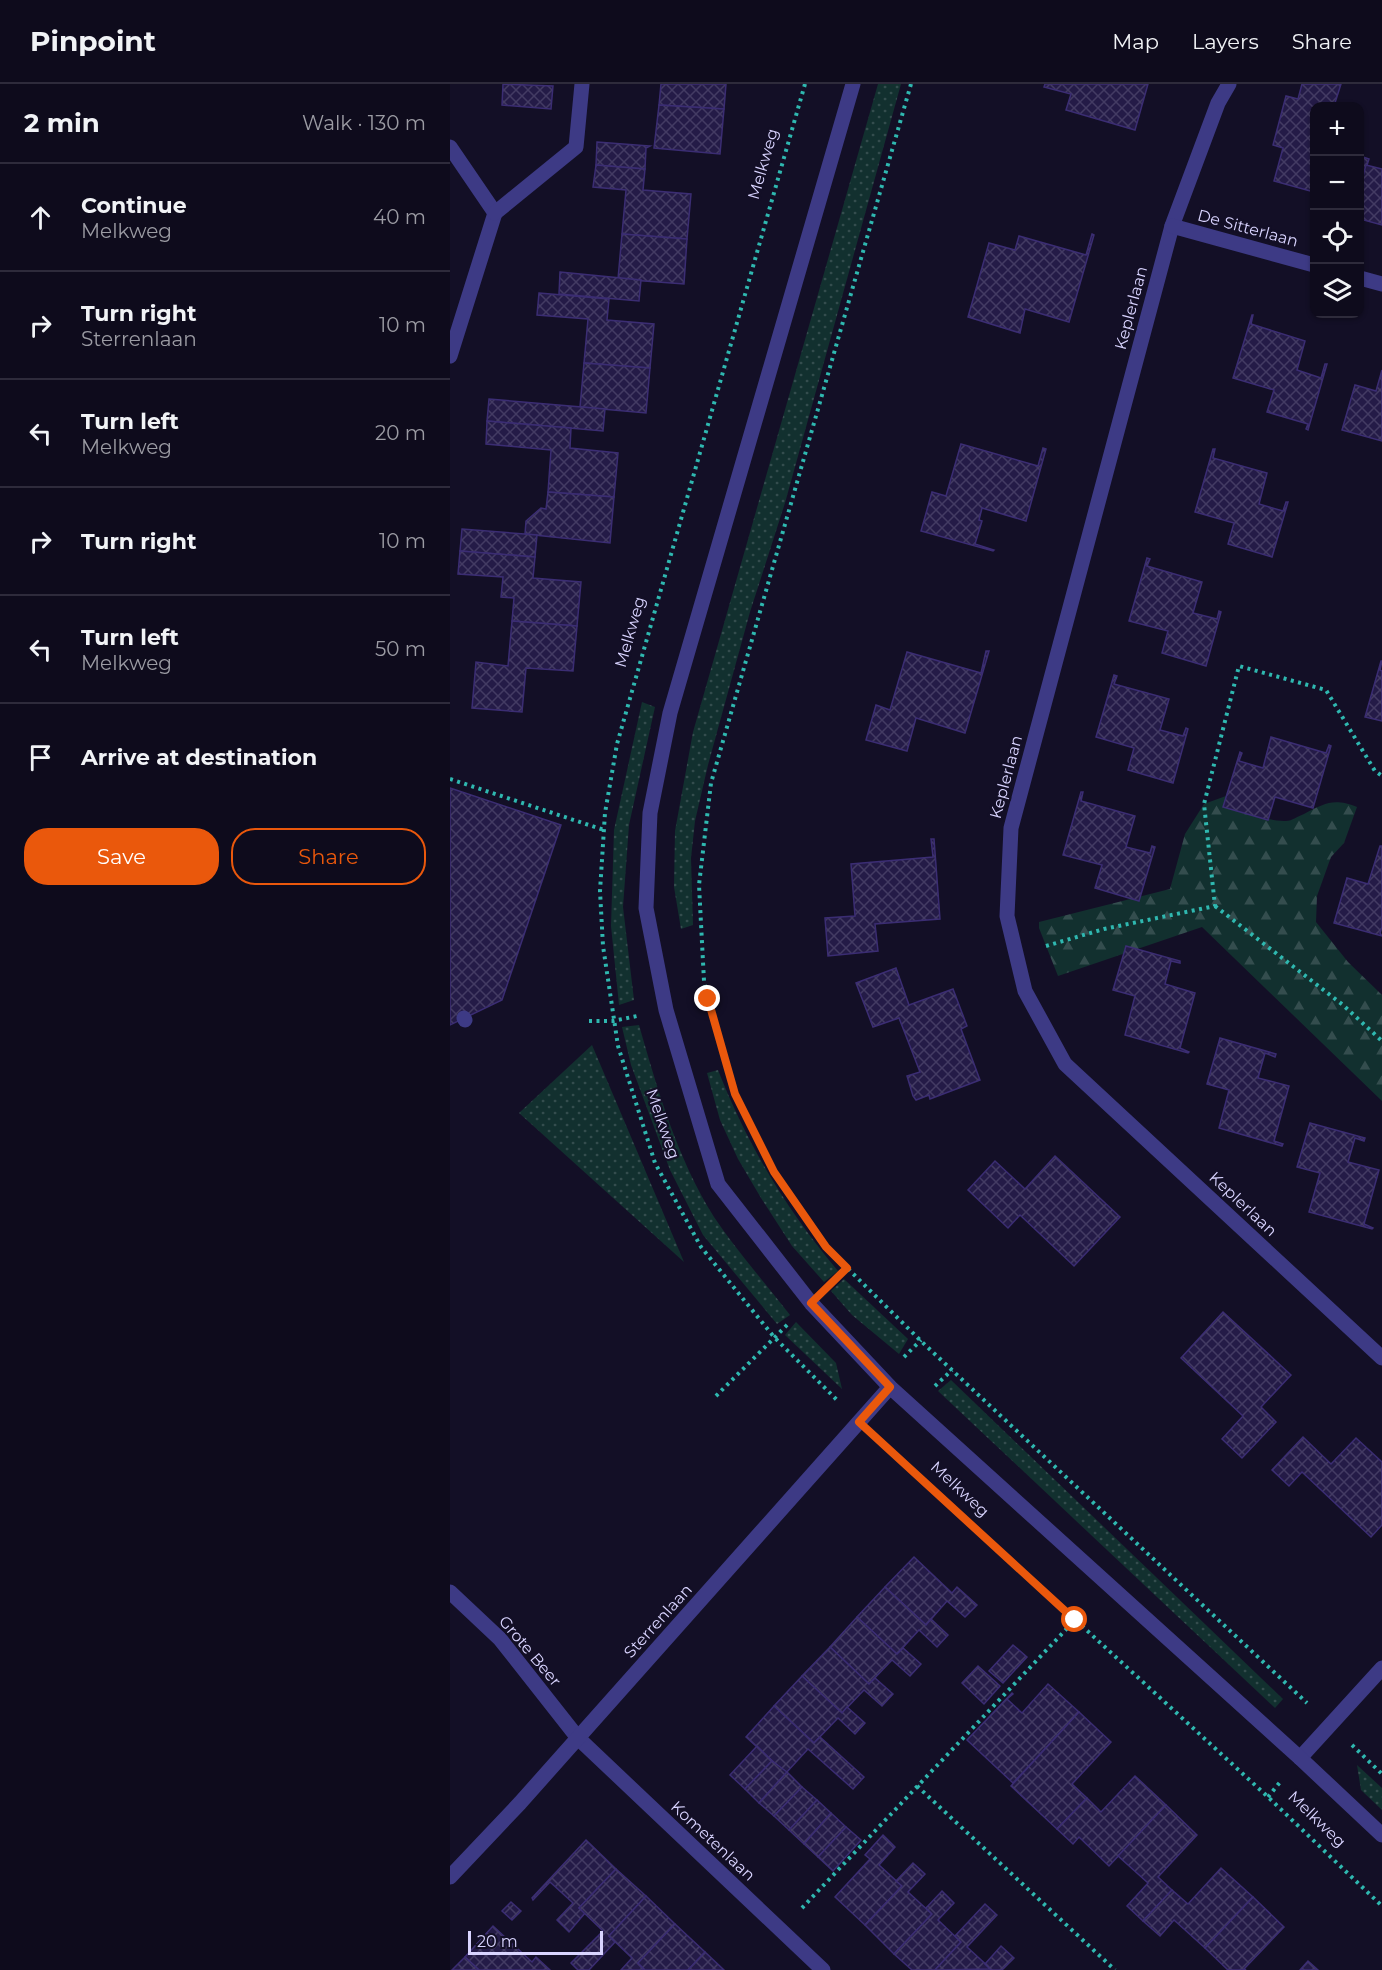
<!DOCTYPE html>
<meta charset="utf-8">
<style>
:root{--surface:#0e0b1c;--page:#1c1929;--text:#f1f3f6;--muted:#9b9ba3;--line:#2e2b3b;--accent:#ea580c}
body{margin:0;font-family:Montserrat,sans-serif;background:var(--page);color:var(--text)}
.controls{position:absolute;right:18px;top:18px;display:grid;overflow:hidden;border-radius:12px;box-shadow:0 2px 4px #0004}
.controls button{width:54px;height:54px;display:grid;place-items:center;padding:0;border:0;border-bottom:2px solid var(--line);background:var(--surface);color:var(--text);font:30px sans-serif}
.scale{position:absolute;left:18px;bottom:15px;width:135px;box-sizing:border-box;padding-left:6px;border:3px solid #d9d4ff;border-top:0;font-size:16px;line-height:21px;white-space:nowrap;color:#d9d4ff;-webkit-text-stroke:4px #130f26;paint-order:stroke}
.stop{position:absolute;width:18px;height:18px;margin:-14px;border:4px solid #ea580c;border-radius:50%;background:#fff}
.stop.end{background:#ea580c;border-color:#fff;box-shadow:0 2px 6px #0008}
.list{margin:0;padding:0;list-style:none}
h2{display:flex;justify-content:space-between;align-items:center;height:78px;margin:0;padding:0 24px;font-size:26px}
h2 small{font-size:20px;font-weight:400;color:var(--muted)}
.list li{display:grid;grid-template-columns:39px 1fr auto;gap:18px;align-items:center;box-sizing:border-box;height:108px;padding:0 24px;border-top:2px solid var(--line)}
.list b{display:block;font-size:22px;white-space:nowrap}
.list p{margin:0;font-size:20px;white-space:nowrap;color:var(--muted)}
.list em{font-size:20px;font-style:normal;color:var(--muted)}
.actions{display:flex;gap:12px;padding:18px 24px}
.actions a{flex:1;padding:14px 0;border:2px solid var(--accent);border-radius:24px;text-align:center;font-size:21px;color:var(--accent)}
.actions .main{background:var(--accent);color:#fff}
.icon{flex:none;width:33px;height:33px;fill:none;stroke:currentColor;stroke-width:2;stroke-linecap:round;stroke-linejoin:round}
.map{position:relative;flex:none;width:932px;height:1886px;overflow:hidden}
header{display:flex;align-items:center;gap:36px;box-sizing:border-box;height:84px;padding:0 30px;background:var(--surface);border-bottom:2px solid var(--line)}
header strong{font-size:28px}
nav{display:flex;gap:33px;margin-inline-start:auto;font-size:21px}
main{display:flex}
aside{flex:1;background:var(--surface)}
.map>svg:first-child{display:block}
.grass{fill:url(#grass-dots)}
.forest{fill:url(#forest-firs)}
.building{fill:url(#building-cross-hatch);stroke:#3b2d73;stroke-width:1.5}
.lines{fill:none;stroke-linecap:round;stroke-linejoin:round}
.path{stroke:#2fb8b0;stroke-width:4;stroke-dasharray:3 4.5;stroke-linecap:butt}
.pedestrian{stroke:#3d3a85;stroke-width:15}
.minor{stroke:#3d3a85;stroke-width:15}
.tertiary{stroke:#3d3a85;stroke-width:15}
.route{stroke:#ea580c;stroke-width:8}
.labels{text-anchor:middle;dominant-baseline:central;stroke-width:4.5;stroke-linejoin:round;paint-order:stroke}
.street-label{font-size:16px;fill:#d9d4ff;stroke:#130f26}
</style>
<header>
<strong>Pinpoint</strong>
<nav><a>Map</a><a>Layers</a><a>Share</a></nav>
</header>
<main>
<aside>
<h2>2 min<small>Walk · 130 m</small></h2>
<ul class="list">
<li><svg class="icon" aria-label="ahead" viewBox="0 0 24 24"><path d="M12 20V5M6 11l6-6 6 6"/></svg><div><b>Continue</b><p>Melkweg</p></div><em>40 m</em></li>
<li><svg class="icon" aria-label="right" viewBox="0 0 24 24"><path d="M7 20v-9h11M14 6l5 5-5 5"/></svg><div><b>Turn right</b><p>Sterrenlaan</p></div><em>10 m</em></li>
<li><svg class="icon" aria-label="left" viewBox="0 0 24 24"><path d="M17 20v-9H6M10 6l-5 5 5 5"/></svg><div><b>Turn left</b><p>Melkweg</p></div><em>20 m</em></li>
<li><svg class="icon" aria-label="right" viewBox="0 0 24 24"><path d="M7 20v-9h11M14 6l5 5-5 5"/></svg><div><b>Turn right</b></div><em>10 m</em></li>
<li><svg class="icon" aria-label="left" viewBox="0 0 24 24"><path d="M17 20v-9H6M10 6l-5 5 5 5"/></svg><div><b>Turn left</b><p>Melkweg</p></div><em>50 m</em></li>
<li><svg class="icon" aria-label="arrive" viewBox="0 0 24 24"><path d="M6 21V4h12l-3 4 3 4H6"/></svg><div><b>Arrive at destination</b></div></li>
</ul>
<div class="actions"><a class="main">Save</a><a>Share</a></div>
</aside>
<div class="map">
<svg width="932" height="1886" viewBox="0 0 932 1886">
<defs>
<pattern id="grass-dots" width="8" height="8" patternUnits="userSpaceOnUse" patternTransform="scale(1.5)"><rect width="8" height="8" fill="#12302f"/><path d="M2 2h.1M6 6h.1" fill="none" stroke="#344d4e" stroke-width="1.8" stroke-linecap="round"/></pattern>
<pattern id="forest-firs" width="22" height="20" patternUnits="userSpaceOnUse" patternTransform="scale(1.5)"><rect width="22" height="20" fill="#12302f"/><path d="M5 1l3.5 6h-7zM16 11l3.5 6h-7z" fill="#344d4e"/></pattern>
<pattern id="building-cross-hatch" width="8" height="8" patternUnits="userSpaceOnUse" patternTransform="scale(1.5)"><rect width="8" height="8" fill="#241b47"/><path d="M0 0l8 8M0 8l8-8" fill="none" stroke="#433b63"/></pattern>
</defs>
<rect width="100%" height="100%" fill="#130f26"/>
<g class="grass">
<path d="M428,0H451L335,419L300,528L258,681L245,737L241,774L243,841L231,845L224,803L225,747L243,648Z"/>
<path d="M192,618L205,623L179,741L173,823L184,916L169,921L161,842L164,746Z"/>
<path d="M189,941C208,1007 227,1074 264,1133C286,1166 316,1200 340,1231L327,1240L253,1151L220,1086L181,981L172,943Z"/>
<path d="M142,961L234,1178L69,1029Z"/>
<path d="M268,986C298,1062 336,1125 388,1187L374,1198L342,1162L311,1114L288,1075L270,1036L257,989Z"/>
<path d="M394,1195L458,1255L449,1270L402,1231L381,1207Z"/>
<path d="M346,1238L386,1279L392,1305L335,1251Z"/>
<path d="M501,1296L833,1615L825,1624L488,1307Z"/>
<path d="M907,1681L932,1704V1726L911,1706Z"/>
</g>
<path class="forest" d="M776,712C794,724 813,738 836,737C842,737 848,732 854,730C876,719 883,714 907,723L894,759L881,773L867,812L866,838L898,878L932,911V1017L752,843L608,892L589,844V838L720,805L735,750L754,720Z"/>
<g class="building">
<path d="M53,0L103,2L101,25L52,21Z"/>
<path d="M211,0H276L274,25L209,21Z"/>
<path d="M595,0H698L685,46L616,26L621,10L594,3Z"/>
<path d="M852,0H891L884,22H864V108L824,97L833,64L823,61L836,12L848,15Z"/>
<path d="M209,21L274,25L270,70L204,64Z"/>
<path d="M147,58L200,62L196,64L195,85L146,81Z"/>
<path d="M910,72L919,75L910,103Z"/>
<path d="M146,81L195,85L193,106L241,110L237,155L172,150L176,106L143,103Z"/>
<path d="M916,81L932,85V141L910,135V103Z"/>
<path d="M172,150L237,155L234,200L168,195Z"/>
<path d="M642,150L644,151L619,238L575,225L570,249L518,233L539,159L565,166L569,152L636,171Z"/>
<path d="M110,188L191,196L189,217L109,210Z"/>
<path d="M89,209L159,215L157,236L204,240L200,284L134,279L138,235L87,231Z"/>
<path d="M802,231H803L801,240L855,257L847,286L871,294L875,280H877L858,346L856,345L858,340L817,328L824,306L783,294Z"/>
<path d="M134,279L200,284L196,329L130,323Z"/>
<path d="M932,286V357L892,346L905,301L926,307Z"/>
<path d="M39,315L155,325L153,347L37,337Z"/>
<path d="M37,337L121,344L120,364L168,369L164,413L98,408L101,366L36,360Z"/>
<path d="M511,360L588,382L593,364L596,365L576,437L532,424L529,436L532,437L525,460L544,466L543,467L471,447L482,408L496,412Z"/>
<path d="M763,365H765L763,374L817,389L809,420L833,427L836,418H838L822,473L778,460L784,439L745,428Z"/>
<path d="M98,408L164,413L160,459L75,450L76,437L91,424L96,425Z"/>
<path d="M12,445L87,451L85,473L10,467Z"/>
<path d="M10,467L85,473L83,494L131,498L127,542L62,537L64,514L51,513L53,493L8,490Z"/>
<path d="M697,474L700,475L697,482L752,498L743,529L767,535L769,527L771,528L756,582L712,569L718,547L679,537Z"/>
<path d="M62,537L127,542L123,587L76,584L72,628L22,624L26,578L58,582Z"/>
<path d="M536,567H539L515,649L466,634L457,667L416,656L426,621L440,626L457,568L531,589Z"/>
<path d="M931,577H932L930,586L932,587V637L915,633Z"/>
<path d="M664,591L667,592L664,600L719,615L710,646L733,652L736,644L738,645L723,699L678,686L684,664L646,653Z"/>
<path d="M821,653L876,669L879,661L881,662L863,724L825,713L818,736L773,723L790,668L792,669L789,677L813,684Z"/>
<path d="M0,704L111,741L52,916L0,941Z"/>
<path d="M631,708H633L631,717L685,732L676,763L700,769L702,762L705,763L689,817L645,804L652,781L613,771Z"/>
<path d="M481,755H484L490,835L425,840L428,867L378,872L375,834L405,832L401,780L483,773Z"/>
<path d="M930,762H932V843L930,849L932,852L884,839L897,794L918,800Z"/>
<path d="M676,862L730,877V879L721,877L715,900L745,909L730,964L739,968L738,969L675,951L685,912L663,906Z"/>
<path d="M446,884L459,921L503,905L517,942L511,945L530,996L480,1015L479,1011L466,1016L463,1012L457,992L470,988L449,934L423,943L406,899Z"/>
<path d="M770,954L826,970L825,973L815,969L808,994L839,1002L824,1057L833,1060L832,1062L769,1044L779,1006L757,1000Z"/>
<path d="M860,1039L915,1054L914,1057L905,1054L898,1078L929,1086L914,1140L923,1144L922,1145L859,1128L870,1089L847,1083Z"/>
<path d="M605,1072L670,1133L624,1182L570,1131L558,1144L518,1106L545,1077L575,1105Z"/>
<path d="M773,1228L841,1291L811,1323L826,1338L792,1374L772,1355L793,1332L731,1274Z"/>
<path d="M853,1353L881,1380L906,1354L932,1378V1441L921,1453L852,1388L839,1402L822,1386Z"/>
<path d="M464,1473L502,1509L507,1503L527,1521L515,1533L497,1517L476,1541L435,1503Z"/>
<path d="M435,1503L476,1541L481,1535L498,1551L487,1563L469,1546L447,1570L407,1533Z"/>
<path d="M407,1533L447,1570L453,1564L471,1580L460,1592L442,1576L419,1600L380,1563Z"/>
<path d="M563,1561L577,1573L553,1599L539,1587Z"/>
<path d="M380,1563L419,1600L425,1594L443,1610L432,1622L414,1606L392,1629L352,1592Z"/>
<path d="M528,1582L550,1602L534,1620L512,1599Z"/>
<path d="M352,1592L392,1629L397,1623L415,1639L405,1650L388,1634L364,1659L324,1622Z"/>
<path d="M598,1600L629,1628L563,1699L517,1656L562,1609L563,1610L557,1615L572,1629Z"/>
<path d="M324,1622L364,1659L370,1653L414,1693L403,1705L358,1665L336,1689L296,1653Z"/>
<path d="M629,1628L661,1658L622,1700L637,1714L607,1745L561,1702Z"/>
<path d="M307,1662L322,1677L295,1705L280,1691Z"/>
<path d="M322,1677L337,1688L309,1719L295,1705Z"/>
<path d="M337,1688L352,1703L324,1732L309,1719Z"/>
<path d="M685,1692L716,1721L659,1782L629,1753L623,1760L607,1745L637,1714L651,1728Z"/>
<path d="M352,1703L367,1716L339,1746L324,1732Z"/>
<path d="M367,1716L381,1729L354,1760L339,1746Z"/>
<path d="M716,1721L747,1751L708,1793L722,1806L693,1837L677,1822L698,1799L668,1772Z"/>
<path d="M381,1729L396,1743L368,1773L354,1760Z"/>
<path d="M396,1743L411,1756L383,1787L368,1773Z"/>
<path d="M433,1751L445,1763L429,1781L452,1802L415,1841L385,1813L420,1775L415,1771Z"/>
<path d="M136,1756L166,1785L129,1824L135,1829L119,1848L107,1836L123,1819L100,1798L83,1816L82,1814Z"/>
<path d="M463,1779L475,1790L458,1808L482,1830L444,1870L415,1841L452,1802L446,1797Z"/>
<path d="M771,1784L803,1813L755,1864L724,1836L710,1852L693,1837L722,1806L738,1820Z"/>
<path d="M166,1785L196,1812L159,1852L165,1858L139,1886H128L121,1879L153,1847L129,1824Z"/>
<path d="M492,1807L504,1819L488,1836L511,1858L485,1886H462L444,1870L482,1830L476,1824Z"/>
<path d="M196,1812L225,1840L188,1879L194,1886H171L182,1874L159,1852Z"/>
<path d="M803,1813L834,1843L794,1885L796,1886H778L755,1864Z"/>
<path d="M61,1818L71,1827L62,1836L52,1827Z"/>
<path d="M535,1820L547,1831L517,1863L541,1885L485,1886L511,1858L505,1852Z"/>
<path d="M225,1840L255,1868L238,1886H195L188,1879Z"/>
<path d="M43,1842L82,1878L86,1873L100,1886H29L15,1873Z"/>
<path d="M551,1862L564,1874L552,1886H541L535,1880Z"/>
<path d="M255,1868L274,1886H238Z"/>
<path d="M15,1873L29,1886H2Z"/>
<path d="M858,1877L868,1886H850Z"/>
</g>
<g class="lines">
<g class="path">
<path d="M355,0L167,660L155,729L150,807L153,862L168,962L205,1079L251,1163L324,1253L388,1317"/>
<path d="M461,0L261,699L249,801L254,897L258,915L285,1010L324,1088L376,1163L472,1258L857,1619"/>
<path d="M0,695L154,746"/>
<path d="M765,822L893,921L932,957"/>
<path d="M596,862L654,845L765,822L754,720L789,582L876,606L925,687L932,692"/>
<path d="M139,937H163L187,932"/>
<path d="M382,1198L397,1184"/>
<path d="M454,1273L471,1256"/>
<path d="M485,1302L502,1286"/>
<path d="M266,1312L338,1240"/>
<path d="M433,1359L818,1713L932,1822"/>
<path d="M902,1661L932,1690"/>
<path d="M467,1702L665,1886"/>
<path d="M818,1713L831,1697"/>
<path d="M352,1824L625,1536"/>
</g>
<path class="pedestrian" d="M14,934L15,936"/>
<g class="minor">
<path d="M779,0L768,19L722,142L561,744L557,832L575,907L615,980L932,1274"/>
<path d="M0,63L45,129L0,272"/>
<path d="M45,129L126,63L132,0"/>
<path d="M722,142L864,181"/>
<path d="M910,194L932,200"/>
<path d="M0,1508L50,1555L128,1654L373,1886"/>
<path d="M850,1674L932,1584"/>
<path d="M0,1793L70,1719L440,1303"/>
</g>
<path class="tertiary" d="M403,0L220,629L200,729L196,824L216,926L268,1100L361,1219L440,1303L850,1674L932,1751"/>
</g>
<g class="lines">
<path class="route" d="M258,915L285,1010L324,1088L376,1163L397,1184L361,1219L440,1303L409,1338L625,1536"/>
</g>
<g class="labels">
<g class="street-label">
<text transform="translate(313 80) rotate(-74)">Melkweg</text>
<text transform="translate(798 144) rotate(15)">De Sitterlaan</text>
<text transform="translate(681 224) rotate(-75)">Keplerlaan</text>
<text transform="translate(180 548) rotate(-74)">Melkweg</text>
<text transform="translate(556 693) rotate(-75)">Keplerlaan</text>
<text transform="translate(213 1040) rotate(71)">Melkweg</text>
<text transform="translate(793 1120) rotate(43)">Keplerlaan</text>
<text transform="translate(510 1405) rotate(43)">Melkweg</text>
<text transform="translate(208 1537) rotate(-48)">Sterrenlaan</text>
<text transform="translate(80 1567) rotate(50)">Grote Beer</text>
<text transform="translate(867 1735) rotate(44)">Melkweg</text>
<text transform="translate(263 1757) rotate(43)">Kometenlaan</text>
</g>
</g>
</svg>
<div class="controls">
<button>+</button>
<button>−</button>
<button><svg class="icon" aria-label="locate" viewBox="0 0 24 24"><circle cx="12" cy="12" r="6"/><path d="M12 2v4M12 18v4M2 12h4M18 12h4"/></svg></button>
<button><svg class="icon" aria-label="layers" viewBox="0 0 24 24"><path d="M12 4l9 5-9 5-9-5zM3 14l9 5 9-5"/></svg></button>
</div>
<div class="scale">20 m</div>
<div class="stop" style="left:625px;top:1536px"></div>
<div class="stop end" style="left:258px;top:915px"></div>
</div>
</main>
